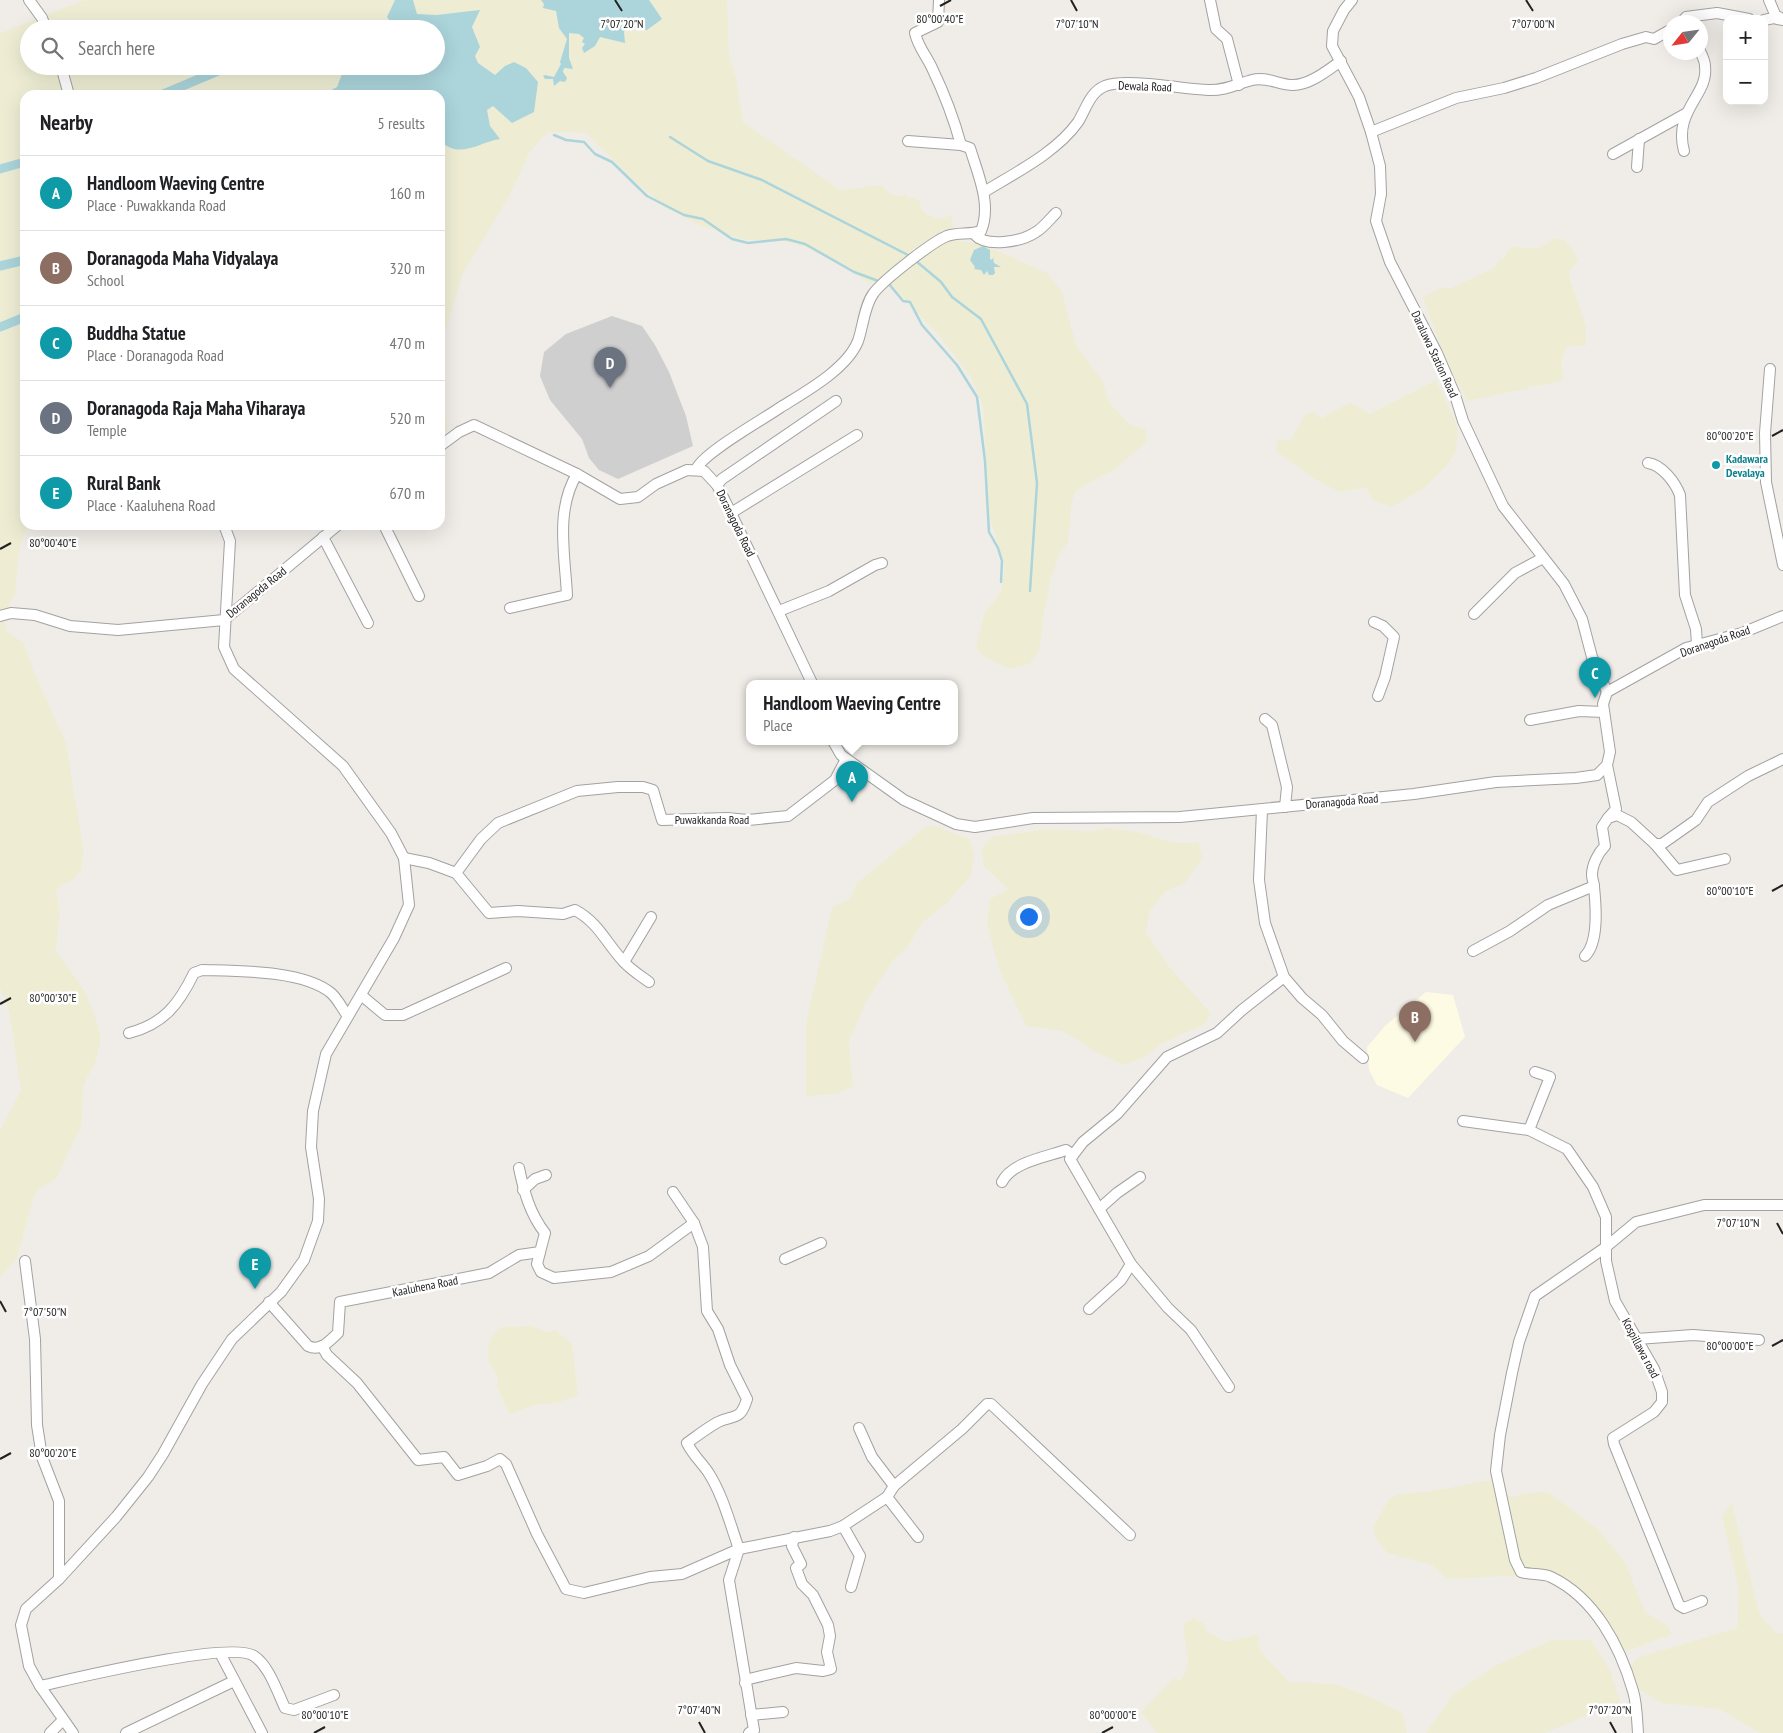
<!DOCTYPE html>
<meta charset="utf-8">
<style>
:root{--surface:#fff;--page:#f2f2f2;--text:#202124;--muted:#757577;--line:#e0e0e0;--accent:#1a73e8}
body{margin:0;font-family:"PT Sans Narrow",sans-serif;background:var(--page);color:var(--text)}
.controls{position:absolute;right:15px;top:15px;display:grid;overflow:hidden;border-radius:10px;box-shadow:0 5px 20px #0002}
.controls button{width:45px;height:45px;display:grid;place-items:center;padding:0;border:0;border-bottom:1px solid var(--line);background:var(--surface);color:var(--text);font:25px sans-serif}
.compass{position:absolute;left:1663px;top:15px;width:45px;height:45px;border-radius:50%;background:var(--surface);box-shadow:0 5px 20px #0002;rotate:240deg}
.you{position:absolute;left:1028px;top:916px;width:18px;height:18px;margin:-12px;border:4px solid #fff;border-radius:50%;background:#1a73e8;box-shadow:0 0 0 8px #1a73e833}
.badge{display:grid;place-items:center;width:32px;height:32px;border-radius:50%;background:var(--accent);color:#fff;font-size:16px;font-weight:700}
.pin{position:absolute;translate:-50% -41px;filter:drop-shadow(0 1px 2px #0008)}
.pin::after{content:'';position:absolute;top:26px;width:18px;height:15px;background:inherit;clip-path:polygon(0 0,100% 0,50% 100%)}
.popup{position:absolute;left:746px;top:680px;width:212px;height:65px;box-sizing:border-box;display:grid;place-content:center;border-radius:10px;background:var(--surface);filter:drop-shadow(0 1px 4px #0005);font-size:16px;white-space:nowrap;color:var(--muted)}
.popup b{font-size:19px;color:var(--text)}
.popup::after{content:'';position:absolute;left:50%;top:100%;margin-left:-10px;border:10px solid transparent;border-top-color:var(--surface)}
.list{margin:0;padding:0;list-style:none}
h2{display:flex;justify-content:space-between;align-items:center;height:65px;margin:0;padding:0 20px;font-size:21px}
h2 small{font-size:16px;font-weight:400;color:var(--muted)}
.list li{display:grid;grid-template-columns:32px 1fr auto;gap:15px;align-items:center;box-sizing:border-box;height:75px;padding:0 20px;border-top:1px solid var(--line)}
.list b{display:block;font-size:19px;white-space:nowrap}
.list p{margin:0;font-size:16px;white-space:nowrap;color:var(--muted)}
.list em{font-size:16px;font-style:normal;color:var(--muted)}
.icon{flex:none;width:28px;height:28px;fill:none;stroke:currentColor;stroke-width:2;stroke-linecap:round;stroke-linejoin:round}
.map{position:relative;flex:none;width:1783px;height:1733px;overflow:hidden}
.search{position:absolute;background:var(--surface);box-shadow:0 5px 20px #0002;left:20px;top:20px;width:425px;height:55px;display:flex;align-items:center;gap:12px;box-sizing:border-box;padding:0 18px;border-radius:28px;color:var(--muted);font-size:19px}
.panel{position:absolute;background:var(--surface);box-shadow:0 5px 20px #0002;left:20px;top:90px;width:425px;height:440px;border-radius:15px}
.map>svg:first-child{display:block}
.education{fill:#fdfbe4}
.religious{fill:#cfcfcf}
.farmland{fill:#eeedd4;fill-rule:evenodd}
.water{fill:#abd4db}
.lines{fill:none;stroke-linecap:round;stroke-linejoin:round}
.stream{stroke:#abd4db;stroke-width:2.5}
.canal{stroke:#abd4db;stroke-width:9}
.minor-casing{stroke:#a2a2a2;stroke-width:12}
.minor{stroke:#fff;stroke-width:10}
.ticks{fill:none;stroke:#212121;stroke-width:2}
.culture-dot{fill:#0f9aa8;stroke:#fff;stroke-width:2}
.labels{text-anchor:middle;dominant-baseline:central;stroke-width:5;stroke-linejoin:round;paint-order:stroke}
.street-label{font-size:12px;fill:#212121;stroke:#fff}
.culture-label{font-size:12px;font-weight:bold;fill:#0d838f;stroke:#fff;text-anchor:start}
.ticks-label{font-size:12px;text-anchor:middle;fill:#212121;stroke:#fff;stroke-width:5;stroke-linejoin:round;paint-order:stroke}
</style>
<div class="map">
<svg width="1783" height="1733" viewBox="0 0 1783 1733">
<rect width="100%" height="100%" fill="#f0ede8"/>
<path class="education" d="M1426,992L1453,995L1465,1037L1408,1098L1377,1085L1369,1070L1367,1047L1385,1026Z"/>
<path class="religious" d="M612,316L642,326L655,345L669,372L686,416L693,446L618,479L599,470L589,458L582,439L550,400L540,376L544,352L566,334Z"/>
<g class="farmland">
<path d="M84,0H727L729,54L736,79L743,122L840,190L882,185L891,195L902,196L906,193L908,200L912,197L920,201V208L928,215L939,219L952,215L953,230L958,241L982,244L1047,273L1062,292L1076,345L1103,382L1109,402L1130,425L1146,429L1147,442L1114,470L1087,484L1075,492L1071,506L1068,542L1060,553L1051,578L1044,613L1040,648L1030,664L1010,669L984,657L976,647L984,614L1001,592L1005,567L990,518L983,406L970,376L939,336L894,288L880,280L871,284L827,257L805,247L781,240H745L699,225L666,208L632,179L586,133L548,132L529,153L512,191L462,275L441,346L442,396L448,430L440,435V95H25V525H28L20,546L15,594L5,612L4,618L6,631L24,643L34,672L66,743L84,853L81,870L74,879L60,886L56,892L60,912L56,951L85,991L98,1025L101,1040L95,1063L84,1084L81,1127L56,1179L38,1190L33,1199L17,1258L0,1278V1130L21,1090L9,1011L0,988V33ZM29,29H436V66H29Z"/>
<path d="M1555,238L1564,240L1572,248L1578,261L1569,271L1570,279L1586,326V346H1570L1566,348L1561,361L1564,378L1561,381L1467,401L1445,359L1423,297L1441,288H1451L1496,267L1499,259H1503L1510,247L1540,248Z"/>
<path d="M1436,380L1457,424L1458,438L1455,454L1446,466L1424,488L1392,507L1372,500L1367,488L1339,492L1315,479L1276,451L1277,440L1283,439L1290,441L1305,415L1312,411L1323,419L1327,414L1350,403L1357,406L1370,414Z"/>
<path d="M935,826L969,839L974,855L971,875L947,903L922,923L907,948L894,959L866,1002L849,1041L853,1086L838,1093L806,1097V1023L832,907L850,899L856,884L924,828Z"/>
<path d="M1108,828L1138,832L1176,843H1199L1202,859L1185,883L1166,891L1150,910L1146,933L1171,969L1211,1013L1205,1024L1162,1043L1145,1057L1124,1065L1093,1051L1078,1040L1061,1031L1026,1026L999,969L987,925L990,899L1008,889L984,866L981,849L992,837L1048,829L1090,831Z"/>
<path d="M530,1326L548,1332L556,1330L572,1344L578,1395L557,1403L536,1405L509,1414L497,1386L498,1377L489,1363L488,1349L493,1334L503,1327Z"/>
<path d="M1490,1480L1512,1497L1525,1493L1548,1492L1598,1529L1625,1562L1645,1612L1668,1626L1672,1634L1625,1652L1595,1603L1568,1581L1542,1569L1532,1576L1530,1580L1509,1576L1447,1579L1432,1565L1387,1553L1375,1537L1373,1527L1389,1499L1398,1494L1433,1491Z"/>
<path d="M1732,1503L1759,1613L1775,1632L1783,1634V1733H1760L1719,1709L1660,1703L1637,1688L1630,1669L1636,1658L1737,1628L1739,1591L1722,1516Z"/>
<path d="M1194,1618L1204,1623L1205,1630L1225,1642L1258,1634L1260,1651L1289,1682L1335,1684L1370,1697L1402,1713L1407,1733H1157L1141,1712L1174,1678L1180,1681L1186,1671L1188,1662L1183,1624Z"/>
<path d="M1551,1640H1591L1611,1672L1620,1702L1545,1733H1426L1453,1694L1495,1666Z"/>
</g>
<g class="water">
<path d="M395,0H413L417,14L436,15L480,10L472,27L480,47L475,56L478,63L495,75L505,66L514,62L526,68L538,82L534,112L512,123L493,106L487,110L490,126L500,139C484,141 471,152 454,149C449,148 445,144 440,143V95H322L337,87L345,66H436V29H390L392,24L387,17Z"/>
<path d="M541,0H649L662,19L647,30L626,27L624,32L625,43L600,37L595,46L584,53L582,48L585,44L582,42L584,38L579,34L569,33V58L573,69L564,68L563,72L567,78L565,82L560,81L554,86L553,79H545L543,76L545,75L554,77L561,64L560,62L567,39L559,28L556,11L543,8L544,4Z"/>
<path d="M983,246L990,250V259L992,260L993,257L994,263L1001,267H994L995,273L993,275H989L987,271L984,275L981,270L974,269L975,267L970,260L974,250Z"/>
</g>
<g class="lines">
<g class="stream">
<path d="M554,135L566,140L584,142L595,154L612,162L647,196L684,215L703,219L732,239L748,243L786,239L805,244L854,272L881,282"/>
<path d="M670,137L708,161L762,180L912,257"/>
<path d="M916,261L941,282L952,297L981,319L1027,404L1037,483L1030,591"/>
<path d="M889,284L903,301L910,302L922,325L957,365L977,397L985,461L989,532L998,548L1002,561L1001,582"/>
</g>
<g class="canal">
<path d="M161,95L230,66"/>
<path d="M0,169L25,162"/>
<path d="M0,266L25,260"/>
<path d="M0,327L25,317"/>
</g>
<defs>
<g id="minor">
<path d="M29,0L42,18L46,29"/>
<path d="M939,0L938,22L915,33C918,47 926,55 932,68C944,93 954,119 961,145"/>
<path d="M1210,0L1216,29L1227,39L1239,85"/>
<path d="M1352,0L1344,10L1333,31L1332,46L1359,97L1371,132L1380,166L1381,194L1376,221L1390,262L1437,353L1455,395L1463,421L1503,506L1564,584L1582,619L1592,657L1607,692"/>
<path d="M1769,0L1777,19L1783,20"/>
<path d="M1764,20L1779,17"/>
<path d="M1682,22L1686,17L1717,13L1749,19"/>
<path d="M61,66L69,95"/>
<path d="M1371,132L1456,98L1504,88L1536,78L1622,44L1646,37L1654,39L1670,30"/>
<path d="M1684,151C1673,110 1709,95 1705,66C1705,61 1702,55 1700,51"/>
<path d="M1613,154L1685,114"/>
<path d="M1637,167L1639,139"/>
<path d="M984,192C1015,173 1057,152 1078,122C1086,109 1090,92 1105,86C1127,78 1182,89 1208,90C1224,91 1237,84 1252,80C1266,76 1279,85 1293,85C1310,85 1328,70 1341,61"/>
<path d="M974,234C986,248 1021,242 1036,232C1043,228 1050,219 1056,213"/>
<path d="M1770,369L1765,433L1766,482L1783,565"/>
<path d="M440,446L459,432L474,425L577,474L620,499L638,497L656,484L687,470L704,471L717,485L731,513L812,683"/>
<path d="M1648,463C1662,465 1675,482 1680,495L1685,595L1696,629L1697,645"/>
<path d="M696,470C701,454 764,419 781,407C805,392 847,369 858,341C863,327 864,307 873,294C882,281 932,242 947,236C958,232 970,235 981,231C992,204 978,175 970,148L961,145L908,141"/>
<path d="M717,485L722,479L836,401"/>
<path d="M731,513L857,435"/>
<path d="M384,525L419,596"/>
<path d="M323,537L368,623"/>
<path d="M510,608L567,595C565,555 555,510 577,474"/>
<path d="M779,611L829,591L875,565L882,563"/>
<path d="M1474,614L1515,573L1543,558"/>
<path d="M0,616L11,613L35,615L70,626L118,630L224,620"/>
<path d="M224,620L338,525"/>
<path d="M1374,622L1383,626L1394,637L1385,677L1378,696"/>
<path d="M1265,719L1272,725L1287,787L1285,807"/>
<path d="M1530,720L1579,711L1604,712"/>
<path d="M833,741L841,755L904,800L956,824L975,827L1033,818L1180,817L1414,794L1496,782L1576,778L1597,775L1607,765L1610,752L1603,704L1607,692L1686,648L1742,633L1783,616"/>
<path d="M1607,765L1616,809L1608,818"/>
<path d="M1262,810L1259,880L1265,923L1284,977L1302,998L1322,1015L1343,1041L1363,1058"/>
<path d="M1655,844L1677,870L1725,859"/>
<path d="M404,858L429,863L456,873L489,913L518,911L563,914L575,910C599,923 606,943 624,962C631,970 641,976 649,982"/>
<path d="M456,873L481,839L498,823L577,791L618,787H643L653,790L662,820L727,818L748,820L788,816L835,780L846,759"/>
<path d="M1473,951L1510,931L1548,905L1594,886"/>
<path d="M1585,956C1599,942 1596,906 1594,887C1594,883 1592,879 1592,875C1592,865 1598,853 1605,846L1602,827L1608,818L1617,815L1631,822L1655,844H1662L1696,820L1708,802L1748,776L1783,759"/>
<path d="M624,962L651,917"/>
<path d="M361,995L385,1015H403L506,968"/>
<path d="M129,1033C164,1024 179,1004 194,973L202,970C238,971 303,970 331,993C337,998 342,1008 347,1015"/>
<path d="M1463,1121L1529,1130L1567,1149L1593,1187L1606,1217V1261L1615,1301L1654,1369L1662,1392V1402L1654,1412L1613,1438L1614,1444L1679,1605L1684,1608L1702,1601"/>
<path d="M1529,1130L1550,1077L1535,1072"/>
<path d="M1002,1182C1012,1162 1046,1157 1066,1150L1073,1155"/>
<path d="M523,1190L535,1179L546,1175"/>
<path d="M673,1192L694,1223L703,1247L707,1311L718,1329L730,1365L747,1399C740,1422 734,1414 718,1422C707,1428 697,1436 687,1443C693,1455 701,1462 708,1472C723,1495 730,1524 739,1549L830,1531L843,1526L887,1497"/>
<path d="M1099,1209L1117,1193L1140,1177"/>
<path d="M540,1252L537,1264L541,1272L554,1278L611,1272L649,1256L694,1223"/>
<path d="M785,1259L821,1243"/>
<path d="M25,1261L35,1339L37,1425L42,1457L59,1501V1579"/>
<path d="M269,1302L308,1346C321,1352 329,1341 338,1333L340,1302L489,1273L519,1255L540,1252L545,1233C530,1214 524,1192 519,1168"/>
<path d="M1089,1309L1121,1280L1131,1264"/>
<path d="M1637,1339L1693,1335L1759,1340"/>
<path d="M322,1346L327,1355L357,1383L418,1460L444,1457L458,1475L487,1466L500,1459L506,1464L537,1534L566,1589L584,1593L650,1577L682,1574L739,1549L729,1580L754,1730L749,1733"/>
<path d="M1229,1387L1191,1330L1168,1308L1131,1264L1070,1159L1083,1142L1117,1114L1167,1057L1217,1033L1242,1010L1284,977"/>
<path d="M859,1428L872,1457L894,1486"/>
<path d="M843,1526L860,1556L851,1587"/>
<path d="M918,1537L887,1497L894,1486L962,1429L987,1404H991L1130,1535"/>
<path d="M220,1653L262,1733"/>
<path d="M745,1683L749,1679L796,1668L823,1671L831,1669L827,1652L830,1636L828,1625L813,1595L802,1584L796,1568L801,1564L792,1546L794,1537"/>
<path d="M40,1686C72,1679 232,1640 254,1656C269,1666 277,1691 285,1708L294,1710L334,1695"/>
<path d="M751,1715L783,1712"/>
<path d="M50,1733L63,1720"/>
<path d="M73,1733L40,1686L29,1666L21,1625L26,1609L59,1579L116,1517L148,1477L163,1454L202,1384L232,1339L281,1292L304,1260L318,1221L319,1199L311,1147L313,1111L326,1054L394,938L409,905L404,858L391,833L343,766L234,669L224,647L230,541L224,525"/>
<path d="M126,1733L234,1681"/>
<path d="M1638,1733C1637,1720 1637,1704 1633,1691C1620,1646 1595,1598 1551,1577C1543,1573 1530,1575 1521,1572L1515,1560L1496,1471L1500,1435L1512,1373L1519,1342L1535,1296L1606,1247L1636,1222L1704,1205H1783"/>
</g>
</defs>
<use href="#minor" class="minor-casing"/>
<use href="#minor" class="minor"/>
</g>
<path class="ticks" d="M615,0L622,11M1071,0L1077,11M1526,0L1533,11M940,6L951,0M1772,436L1783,430M0,549L11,543M1772,891L1783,885M0,1004L11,998M1777,1223L1783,1234M0,1301L6,1312M1772,1346L1783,1340M0,1459L11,1453M699,1722L705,1733M1610,1722L1616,1733M314,1733L325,1727M1102,1733L1113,1727"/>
<circle class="culture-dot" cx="1716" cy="465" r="5"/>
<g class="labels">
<g class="street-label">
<text transform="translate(1145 86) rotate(2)">Dewala Road</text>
<text transform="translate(1435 354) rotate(65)">Daraluwa Station Road</text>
<text transform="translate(736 523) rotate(64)">Doranagoda Road</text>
<text transform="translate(256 592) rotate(-39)">Doranagoda Road</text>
<text transform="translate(1715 641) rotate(-19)">Doranagoda Road</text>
<text transform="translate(1342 801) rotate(-5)">Doranagoda Road</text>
<text x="712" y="819">Puwakkanda Road</text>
<text transform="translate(425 1286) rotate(-11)">Kaaluhena Road</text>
<text transform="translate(1641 1348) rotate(62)">Kospillawa road</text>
</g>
<g class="culture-label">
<text x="1726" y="458">Kadawara<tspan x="1726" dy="14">Devalaya</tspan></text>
</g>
</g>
<g class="ticks-label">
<text x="940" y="23">80°00'40"E</text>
<text x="622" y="28">7°07'20"N</text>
<text x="1077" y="28">7°07'10"N</text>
<text x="1533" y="28">7°07'00"N</text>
<text x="1730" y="440">80°00'20"E</text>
<text x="53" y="547">80°00'40"E</text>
<text x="1730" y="895">80°00'10"E</text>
<text x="53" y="1002">80°00'30"E</text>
<text x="1738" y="1227">7°07'10"N</text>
<text x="45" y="1316">7°07'50"N</text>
<text x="1730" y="1350">80°00'00"E</text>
<text x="53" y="1457">80°00'20"E</text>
<text x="699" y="1714">7°07'40"N</text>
<text x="1610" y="1714">7°07'20"N</text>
<text x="325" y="1719">80°00'10"E</text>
<text x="1113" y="1719">80°00'00"E</text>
</g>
</svg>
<div class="controls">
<button>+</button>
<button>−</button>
</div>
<svg class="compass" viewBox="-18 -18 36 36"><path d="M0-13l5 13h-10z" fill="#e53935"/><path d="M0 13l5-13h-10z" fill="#757577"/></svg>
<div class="you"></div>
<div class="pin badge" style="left:852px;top:802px;background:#0f9aa8">A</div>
<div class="popup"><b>Handloom Waeving Centre</b>Place</div>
<div class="pin badge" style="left:1415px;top:1042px;background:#8d6e63">B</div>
<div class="pin badge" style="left:1595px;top:698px;background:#0f9aa8">C</div>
<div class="pin badge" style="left:610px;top:388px;background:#6b7280">D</div>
<div class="pin badge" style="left:255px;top:1289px;background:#0f9aa8">E</div>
<div class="search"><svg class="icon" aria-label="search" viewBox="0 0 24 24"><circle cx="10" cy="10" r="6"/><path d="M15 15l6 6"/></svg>Search here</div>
<section class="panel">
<h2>Nearby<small>5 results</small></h2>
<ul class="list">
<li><span class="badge" style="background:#0f9aa8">A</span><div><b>Handloom Waeving Centre</b><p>Place · Puwakkanda Road</p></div><em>160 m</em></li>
<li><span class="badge" style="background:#8d6e63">B</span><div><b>Doranagoda Maha Vidyalaya</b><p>School</p></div><em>320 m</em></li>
<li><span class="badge" style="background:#0f9aa8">C</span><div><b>Buddha Statue</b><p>Place · Doranagoda Road</p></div><em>470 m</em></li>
<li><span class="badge" style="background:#6b7280">D</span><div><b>Doranagoda Raja Maha Viharaya</b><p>Temple</p></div><em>520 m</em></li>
<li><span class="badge" style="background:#0f9aa8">E</span><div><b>Rural Bank</b><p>Place · Kaaluhena Road</p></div><em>670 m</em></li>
</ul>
</section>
</div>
